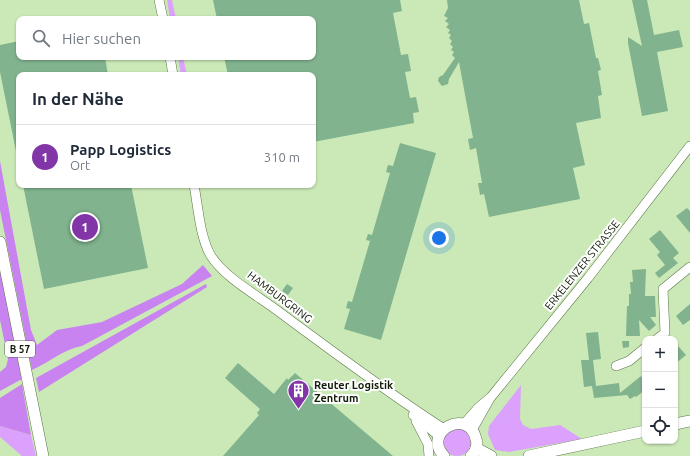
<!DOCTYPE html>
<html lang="de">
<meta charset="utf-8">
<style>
:root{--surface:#fff;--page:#f2f2f3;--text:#1f2937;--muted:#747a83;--line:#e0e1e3;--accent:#8135a6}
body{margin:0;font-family:Ubuntu,sans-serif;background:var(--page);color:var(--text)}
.controls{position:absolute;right:12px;bottom:12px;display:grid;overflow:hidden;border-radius:8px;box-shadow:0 1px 3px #0004}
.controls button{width:36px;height:36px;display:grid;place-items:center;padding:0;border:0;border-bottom:1px solid var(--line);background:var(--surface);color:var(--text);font:20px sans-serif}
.you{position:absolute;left:439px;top:238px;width:14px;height:14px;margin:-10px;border:3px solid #fff;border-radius:50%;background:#1a73e8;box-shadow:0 0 0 6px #1a73e833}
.badge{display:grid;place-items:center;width:26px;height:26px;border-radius:50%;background:var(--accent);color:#fff;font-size:13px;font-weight:700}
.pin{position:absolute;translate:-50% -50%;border:2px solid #fff;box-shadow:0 1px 4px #0006}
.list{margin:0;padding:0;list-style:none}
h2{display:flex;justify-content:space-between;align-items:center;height:52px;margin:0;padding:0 16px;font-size:17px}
h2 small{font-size:13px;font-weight:400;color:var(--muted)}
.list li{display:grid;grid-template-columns:26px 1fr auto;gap:12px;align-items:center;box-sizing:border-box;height:64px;padding:0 16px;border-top:1px solid var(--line)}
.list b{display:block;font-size:15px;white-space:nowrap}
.list p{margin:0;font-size:13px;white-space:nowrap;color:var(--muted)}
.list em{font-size:13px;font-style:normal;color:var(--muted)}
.icon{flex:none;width:22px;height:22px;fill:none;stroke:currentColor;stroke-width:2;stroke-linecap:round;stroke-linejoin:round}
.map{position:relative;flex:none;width:690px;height:456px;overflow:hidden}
.search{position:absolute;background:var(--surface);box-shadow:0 1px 3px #0004;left:16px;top:16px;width:300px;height:44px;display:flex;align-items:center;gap:10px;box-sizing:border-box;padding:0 14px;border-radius:8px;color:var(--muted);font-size:15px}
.panel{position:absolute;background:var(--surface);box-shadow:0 1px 3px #0004;left:16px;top:72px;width:300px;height:116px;border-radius:8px}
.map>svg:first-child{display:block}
.green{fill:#dca1fd}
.forest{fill:#c983f0}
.building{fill:#80b38e}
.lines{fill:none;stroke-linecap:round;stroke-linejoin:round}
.minor-casing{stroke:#5b7647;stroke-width:10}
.major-casing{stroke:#5b7647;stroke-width:12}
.minor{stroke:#fff;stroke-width:9}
.major{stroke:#fff;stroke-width:11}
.labels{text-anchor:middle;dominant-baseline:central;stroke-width:4;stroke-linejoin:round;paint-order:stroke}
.shield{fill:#fff;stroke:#5a6254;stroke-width:1}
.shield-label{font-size:10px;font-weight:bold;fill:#131e0b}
.street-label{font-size:11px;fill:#131e0b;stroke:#fff}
.poi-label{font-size:11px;font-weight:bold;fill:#131e0b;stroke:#fff;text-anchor:start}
</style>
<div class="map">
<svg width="690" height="456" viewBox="0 0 690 456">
<rect width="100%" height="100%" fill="#cbe9b6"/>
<g class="green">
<path d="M167,0H172L176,19H170Z"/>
<path d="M178,57H183L187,75H181Z"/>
<path d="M521,385L520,419L523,425L531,429L560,425L582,439L509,452L495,450L488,434L489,426Z"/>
<path d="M0,426L31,435L36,456H22L0,437Z"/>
<circle cx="457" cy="442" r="14"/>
</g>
<g class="forest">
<path d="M0,161L31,330L37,345L57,330L102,322L182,284L203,265L212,276L82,346C62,350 50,362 32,370L0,210Z"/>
<path d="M0,267L22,379L0,391V372L6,367L8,359L0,320Z"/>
<path d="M206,284L207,287L39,392L36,378Z"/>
<path d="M22,384L31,435L0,426V398Z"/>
</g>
<g class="building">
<path d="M213,0H400L402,11L393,13L401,55L408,54L411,71L405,72L410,98L416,97L419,112L413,113L414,123L313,142V75H228L224,57H313V19H217Z"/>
<path d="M447,0H579L584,24L589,23L596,58H598L601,70L598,71L602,95L598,96L601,118L576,123L585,165L573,168L580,199L489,217L484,194L480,195L478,183H482L476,148L470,150L468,139L473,138L459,62L449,79L448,84L442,86L438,81L439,77L443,75L455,58L452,55L454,52L451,50L453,47L450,44L452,41L449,38L451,35L448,33L450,30L446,27L449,24L445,21L448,18L444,16L448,8Z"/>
<path d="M632,0H647L654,35L679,30L683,47L657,52L668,111L642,116L628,43V37L642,46Z"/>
<path d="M19,41V57H105L108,75H19V151H16L0,72V45Z"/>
<path d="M400,143L436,153L381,340L344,329L350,309L346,308L348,301L352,302L370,241L366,240L368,234L372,235L390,173L386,172L388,165L393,166Z"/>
<path d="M23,185H131L148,268L44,289Z"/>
<path d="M687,208L690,211V233L676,216Z"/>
<path d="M660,230L679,253L673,258L678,263L659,278L655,273L665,265L657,255L660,252L649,239Z"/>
<path d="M646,269L645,296H655L656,317H650L656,325L649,331L639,320L640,336H626L627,306H629V294H631L630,282H633L632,270Z"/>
<path d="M287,284L293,288L288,295L282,291Z"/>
<path d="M690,304V320L683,325L676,316Z"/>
<path d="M598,332L601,359L593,360L596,386L619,383L620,393L641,376L642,378L645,375V390L636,397L635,396L630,399L627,395L594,398L592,386L584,387L581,360H589L586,333Z"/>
<path d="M622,341H629V347L623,348Z"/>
<path d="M678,346L686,355L675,364V349Z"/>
<path d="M238,363L274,394L287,378L288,380L295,373L393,456H223L259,415L257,413L260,409L225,378Z"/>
</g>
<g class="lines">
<defs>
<g id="minor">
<path d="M159,0L163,19"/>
<path d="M170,57L173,75"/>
<path d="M194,185C198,206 200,238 211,256C224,277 258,296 278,311C333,352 387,392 444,429"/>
<path d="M657,339L665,333L663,289L690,267"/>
<path d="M616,366L629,361L645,348"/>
<path d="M413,415L439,436"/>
<path d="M416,421L428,444L429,456"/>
<path d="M464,424L478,408L491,397L588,278L690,146"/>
<path d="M472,430L489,400"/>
</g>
<g id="major">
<path d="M0,242L43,456"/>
<path d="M675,424L690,421"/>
<path d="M476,448L491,456"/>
<path d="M444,456C421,431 469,407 476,439C478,445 476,451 471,456"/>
<path d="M529,456L645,431"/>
</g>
</defs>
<use href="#minor" class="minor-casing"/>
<use href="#major" class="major-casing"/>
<use href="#minor" class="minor"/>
<use href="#major" class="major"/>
</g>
<defs>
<symbol id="building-pin" viewBox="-11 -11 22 30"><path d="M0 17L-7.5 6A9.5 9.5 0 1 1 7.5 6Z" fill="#8135a6" stroke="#fff"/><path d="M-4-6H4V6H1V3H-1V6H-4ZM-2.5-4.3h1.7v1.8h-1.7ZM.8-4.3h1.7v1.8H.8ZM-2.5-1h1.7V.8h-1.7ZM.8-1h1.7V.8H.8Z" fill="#fff"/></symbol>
</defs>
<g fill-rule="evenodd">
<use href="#building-pin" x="286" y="378" width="25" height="34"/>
</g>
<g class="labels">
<rect class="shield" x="5" y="341" width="30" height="16" rx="3"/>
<g class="shield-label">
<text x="20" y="349">B 57</text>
</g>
<g class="street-label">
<text transform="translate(582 265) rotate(-51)">ERKELENZER STRASSE</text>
<text transform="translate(280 297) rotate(37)">HAMBURGRING</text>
</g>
<g class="poi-label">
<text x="314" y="385">Reuter Logistik<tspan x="314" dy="13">Zentrum</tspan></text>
</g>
</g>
</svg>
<div class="controls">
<button>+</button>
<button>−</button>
<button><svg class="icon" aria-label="locate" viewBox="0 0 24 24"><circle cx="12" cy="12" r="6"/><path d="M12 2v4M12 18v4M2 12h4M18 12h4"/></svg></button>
</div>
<div class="you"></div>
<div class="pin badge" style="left:85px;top:227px">1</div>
<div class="search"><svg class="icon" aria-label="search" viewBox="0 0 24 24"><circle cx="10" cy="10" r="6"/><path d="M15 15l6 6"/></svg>Hier suchen</div>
<section class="panel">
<h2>In der Nähe<small></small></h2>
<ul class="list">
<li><span class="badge">1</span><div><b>Papp Logistics</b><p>Ort</p></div><em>310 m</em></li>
</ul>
</section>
</div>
